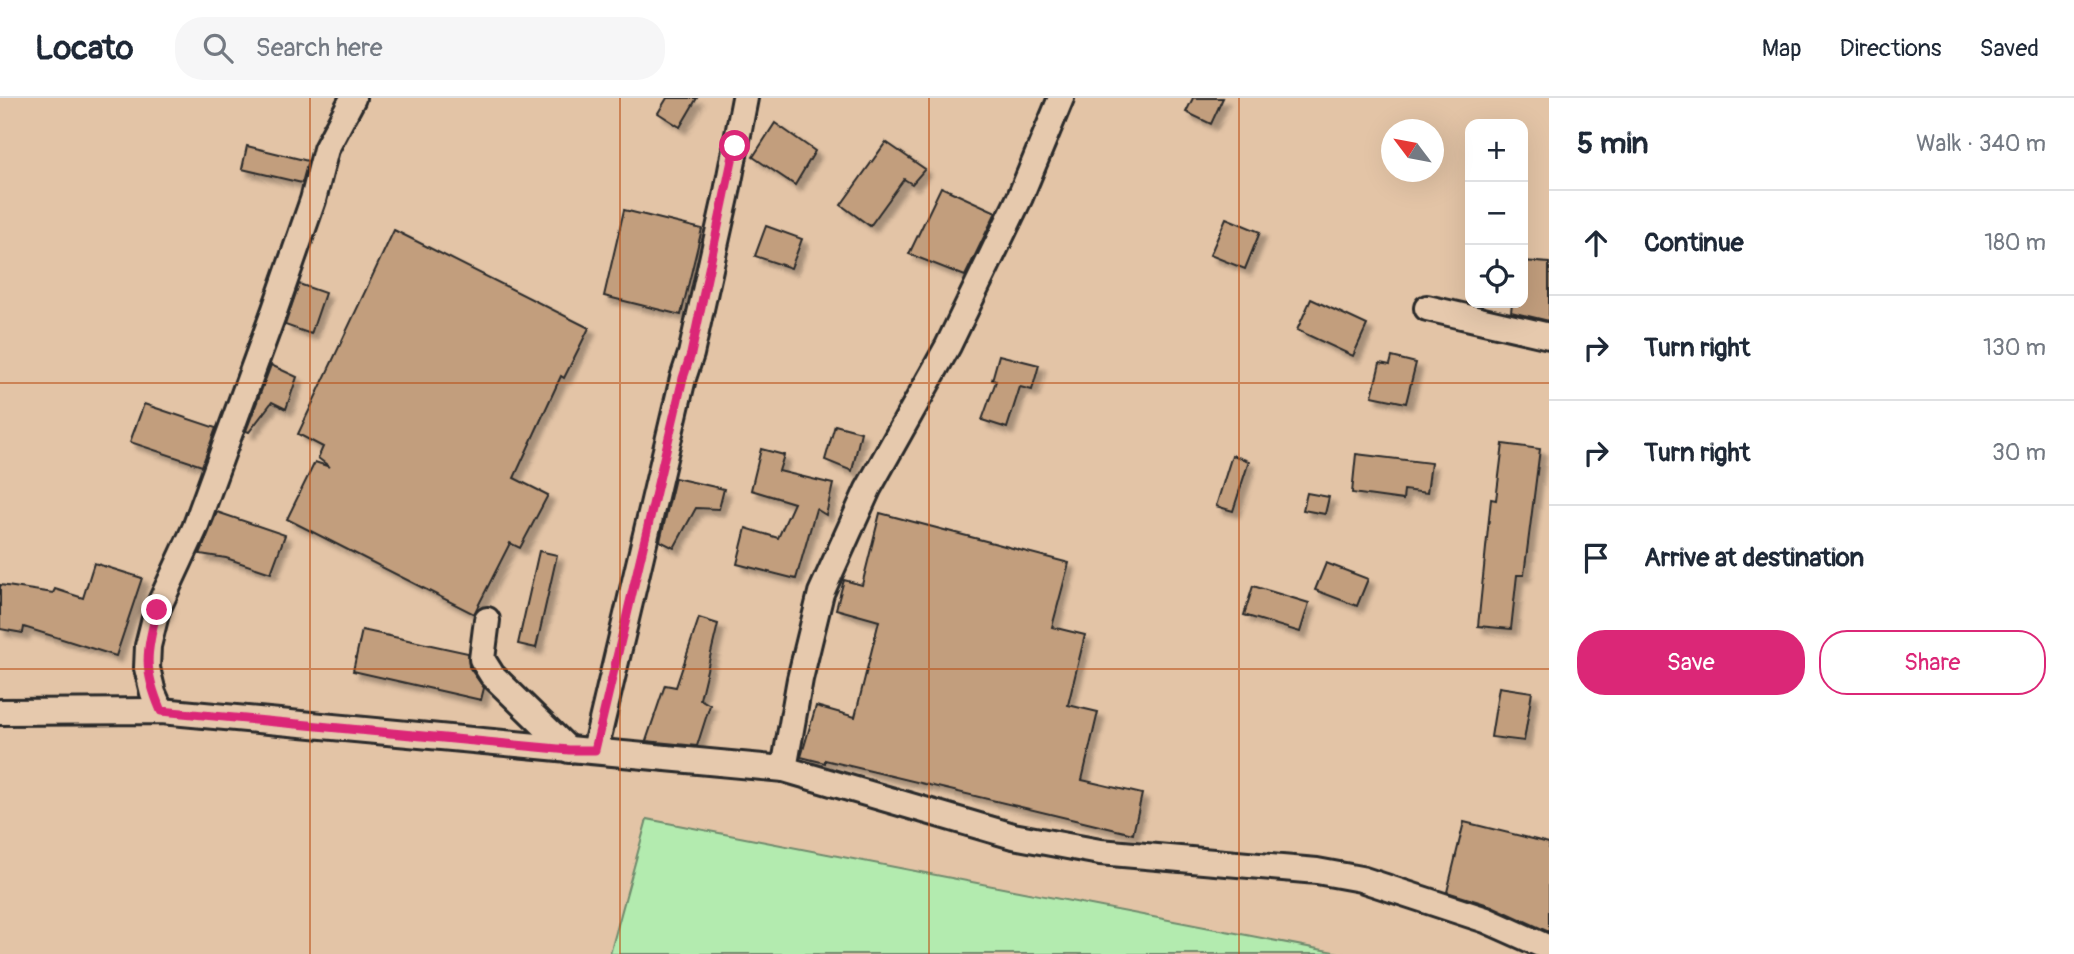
<!DOCTYPE html>
<meta charset="utf-8">
<style>
:root{--surface:#fff;--page:#f6f6f7;--text:#1f2937;--muted:#747a83;--line:#e0e1e3;--accent:#db2777}
body{margin:0;font-family:Pangolin,sans-serif;background:var(--page);color:var(--text)}
.controls{position:absolute;right:21px;top:21px;display:grid;overflow:hidden;border-radius:14px;box-shadow:0 7px 28px #0002}
.controls button{width:63px;height:63px;display:grid;place-items:center;padding:0;border:0;border-bottom:2px solid var(--line);background:var(--surface);color:var(--text);font:35px sans-serif}
.compass{position:absolute;left:1381px;top:21px;width:63px;height:63px;border-radius:50%;background:var(--surface);box-shadow:0 7px 28px #0002;rotate:302deg}
.stop{position:absolute;width:21px;height:21px;margin:-16px;border:5px solid #db2777;border-radius:50%;background:#fff}
.stop.end{background:#db2777;border-color:#fff;box-shadow:0 2px 7px #0008}
.list{margin:0;padding:0;list-style:none}
h2{display:flex;justify-content:space-between;align-items:center;height:91px;margin:0;padding:0 28px;font-size:30px}
h2 small{font-size:23px;font-weight:400;color:var(--muted)}
.list li{display:grid;grid-template-columns:46px 1fr auto;gap:21px;align-items:center;box-sizing:border-box;height:105px;padding:0 28px;border-top:2px solid var(--line)}
.list b{display:block;font-size:26px;white-space:nowrap}
.list em{font-size:23px;font-style:normal;color:var(--muted)}
.actions{display:flex;gap:14px;padding:21px 28px}
.actions a{flex:1;padding:16px 0;border:2px solid var(--accent);border-radius:28px;text-align:center;font-size:24px;color:var(--accent)}
.actions .main{background:var(--accent);color:#fff}
.icon{flex:none;width:38px;height:38px;fill:none;stroke:currentColor;stroke-width:2;stroke-linecap:round;stroke-linejoin:round}
.map{position:relative;flex:none;width:1549px;height:856px;overflow:hidden}
header{display:flex;align-items:center;gap:42px;box-sizing:border-box;height:98px;padding:0 35px;background:var(--surface);border-bottom:2px solid var(--line)}
header strong{font-size:33px}
nav{display:flex;gap:38px;margin-inline-start:auto;font-size:24px}
.search{width:490px;height:63px;background:var(--page);display:flex;align-items:center;gap:18px;box-sizing:border-box;padding:0 24px;border-radius:28px;color:var(--muted);font-size:26px}
main{display:flex}
aside{flex:1;background:var(--surface)}
.map>svg:first-child{display:block}
.green{fill:#b3ebaf;stroke:#6f8b6d;stroke-width:2}
.building{fill:#c29e7d;stroke:#2b2b2b;stroke-width:2;filter:url(#shadow)}
.lines{fill:none;stroke-linecap:round;stroke-linejoin:round}
.minor-casing{stroke:#2b2b2b;stroke-width:30}
.minor{stroke:#e6c9ad;stroke-width:24}
.route{stroke:#db2777;stroke-width:9}
.grid{fill:none;stroke:#b94e14;stroke-width:2;stroke-opacity:0.55}
</style>
<header>
<strong>Locato</strong>
<div class="search"><svg class="icon" aria-label="search" viewBox="0 0 24 24"><circle cx="10" cy="10" r="6"/><path d="M15 15l6 6"/></svg>Search here</div>
<nav><a>Map</a><a>Directions</a><a>Saved</a></nav>
</header>
<main>
<div class="map">
<svg width="1549" height="856" viewBox="0 0 1549 856">
<defs>
<filter id="shadow"><feDropShadow dx="6" dy="6" stdDeviation="2" flood-color="#0004"/></filter>
</defs>
<rect width="100%" height="100%" fill="#e3c4a6"/>
<filter id="ink" filterUnits="userSpaceOnUse"><feTurbulence type="fractalNoise" baseFrequency=".0143" numOctaves="2"/><feDisplacementMap in="SourceGraphic" scale="14" xChannelSelector="R" yChannelSelector="G"/><feConvolveMatrix kernelMatrix="1 2 1 2 8 2 1 2 1" color-interpolation-filters="sRGB"/></filter>
<g filter="url(#ink)">
<path class="green" d="M647,721L1344,856H610Z"/>
<g class="building">
<path d="M667,0H697L680,29L658,15Z"/>
<path d="M1193,0H1223L1211,26L1186,14Z"/>
<path d="M775,25L815,53L795,87L753,59Z"/>
<path d="M886,44L925,71L912,86L904,81L870,128L841,107Z"/>
<path d="M247,48L308,63L302,85L242,71Z"/>
<path d="M941,89L996,114L965,178L909,156Z"/>
<path d="M624,112L702,131L681,217L604,198Z"/>
<path d="M1226,120L1260,134L1245,171L1210,157Z"/>
<path d="M766,128L802,141L791,170L755,158Z"/>
<path d="M394,132L589,230L564,280L561,278L514,380L548,397L520,450L510,445L474,516L287,421L315,364L330,369L318,360L323,349L298,336Z"/>
<path d="M1523,163L1549,165V223L1511,214L1512,205H1523Z"/>
<path d="M299,186L325,195L311,236L285,227Z"/>
<path d="M1311,201L1367,227L1353,258L1297,232Z"/>
<path d="M999,257L1039,267L1032,292L1020,289L1007,330L982,322L996,283L992,282Z"/>
<path d="M1392,259L1416,265L1406,305L1372,298L1380,265L1390,267Z"/>
<path d="M271,267L297,279L286,311L272,304L249,334L246,333Z"/>
<path d="M144,306L216,330L202,368L130,344Z"/>
<path d="M835,327L861,334L852,373L825,362Z"/>
<path d="M1503,346L1540,351L1524,477H1517L1511,531L1478,528L1491,401L1496,402Z"/>
<path d="M761,351L784,357L779,373L833,386L826,417L816,411L796,481L737,466L746,430L778,440L794,405L751,392Z"/>
<path d="M1356,356L1431,365L1427,395L1404,392L1403,402L1352,395Z"/>
<path d="M1232,357L1249,363L1233,413L1216,408Z"/>
<path d="M675,380L724,391L719,411L696,410L674,450L660,443Z"/>
<path d="M1307,395L1329,399L1325,416L1303,412Z"/>
<path d="M217,414L285,437L271,475L226,460L200,456Z"/>
<path d="M880,415L1069,465L1052,529L1085,537L1068,607L1098,614L1082,682L1142,696L1133,736L825,662V665L801,659L816,608L855,619L879,523L836,511L844,482L862,487Z"/>
<path d="M539,453L557,457L536,550L518,546Z"/>
<path d="M94,465L142,480L116,558L24,529L23,535L0,531V487L53,495L55,491L83,500Z"/>
<path d="M1326,465L1368,481L1357,508L1315,492Z"/>
<path d="M1253,488L1309,505L1300,534L1244,517Z"/>
<path d="M699,520L718,526L700,601L710,607L697,648L646,643L665,587L676,589Z"/>
<path d="M362,532L468,555L469,569L484,590L481,602L353,573Z"/>
<path d="M1499,589L1532,594L1524,643L1491,639Z"/>
<path d="M1464,724L1549,745V834L1492,808L1447,794Z"/>
</g>
<g class="lines">
<defs>
<g id="minor">
<path d="M1427,210L1549,238"/>
<path d="M487,522L482,561L492,577L569,652"/>
<path d="M161,613L153,595L147,570L148,548L157,512L195,430L274,214L313,102L326,51L353,0"/>
<path d="M0,614L161,613L784,671L1013,738L1100,754L1317,773L1361,781L1486,822L1549,850"/>
<path d="M595,652L683,280L691,256L726,99L745,0"/>
<path d="M784,671L800,581L821,495L868,391L948,248L1020,99L1061,0"/>
</g>
</defs>
<use href="#minor" class="minor-casing"/>
<use href="#minor" class="minor"/>
</g>
</g>
<g class="lines" filter="url(#ink)">
<path class="route" d="M157,512C146,555 143,571 161,613L569,652H595L683,280L691,256L735,48"/>
</g>
<path class="grid" d="M310,0V856M620,0V856M929,0V856M1239,0V856M0,285H1549M0,571H1549"/>
</svg>
<div class="controls">
<button>+</button>
<button>−</button>
<button><svg class="icon" aria-label="locate" viewBox="0 0 24 24"><circle cx="12" cy="12" r="6"/><path d="M12 2v4M12 18v4M2 12h4M18 12h4"/></svg></button>
</div>
<svg class="compass" viewBox="-18 -18 36 36"><path d="M0-13l5 13h-10z" fill="#e53935"/><path d="M0 13l5-13h-10z" fill="#747a83"/></svg>
<div class="stop" style="left:735px;top:48px"></div>
<div class="stop end" style="left:157px;top:512px"></div>
</div>
<aside>
<h2>5 min<small>Walk · 340 m</small></h2>
<ul class="list">
<li><svg class="icon" aria-label="ahead" viewBox="0 0 24 24"><path d="M12 20V5M6 11l6-6 6 6"/></svg><div><b>Continue</b></div><em>180 m</em></li>
<li><svg class="icon" aria-label="right" viewBox="0 0 24 24"><path d="M7 20v-9h11M14 6l5 5-5 5"/></svg><div><b>Turn right</b></div><em>130 m</em></li>
<li><svg class="icon" aria-label="right" viewBox="0 0 24 24"><path d="M7 20v-9h11M14 6l5 5-5 5"/></svg><div><b>Turn right</b></div><em>30 m</em></li>
<li><svg class="icon" aria-label="arrive" viewBox="0 0 24 24"><path d="M6 21V4h12l-3 4 3 4H6"/></svg><div><b>Arrive at destination</b></div></li>
</ul>
<div class="actions"><a class="main">Save</a><a>Share</a></div>
</aside>
</main>
